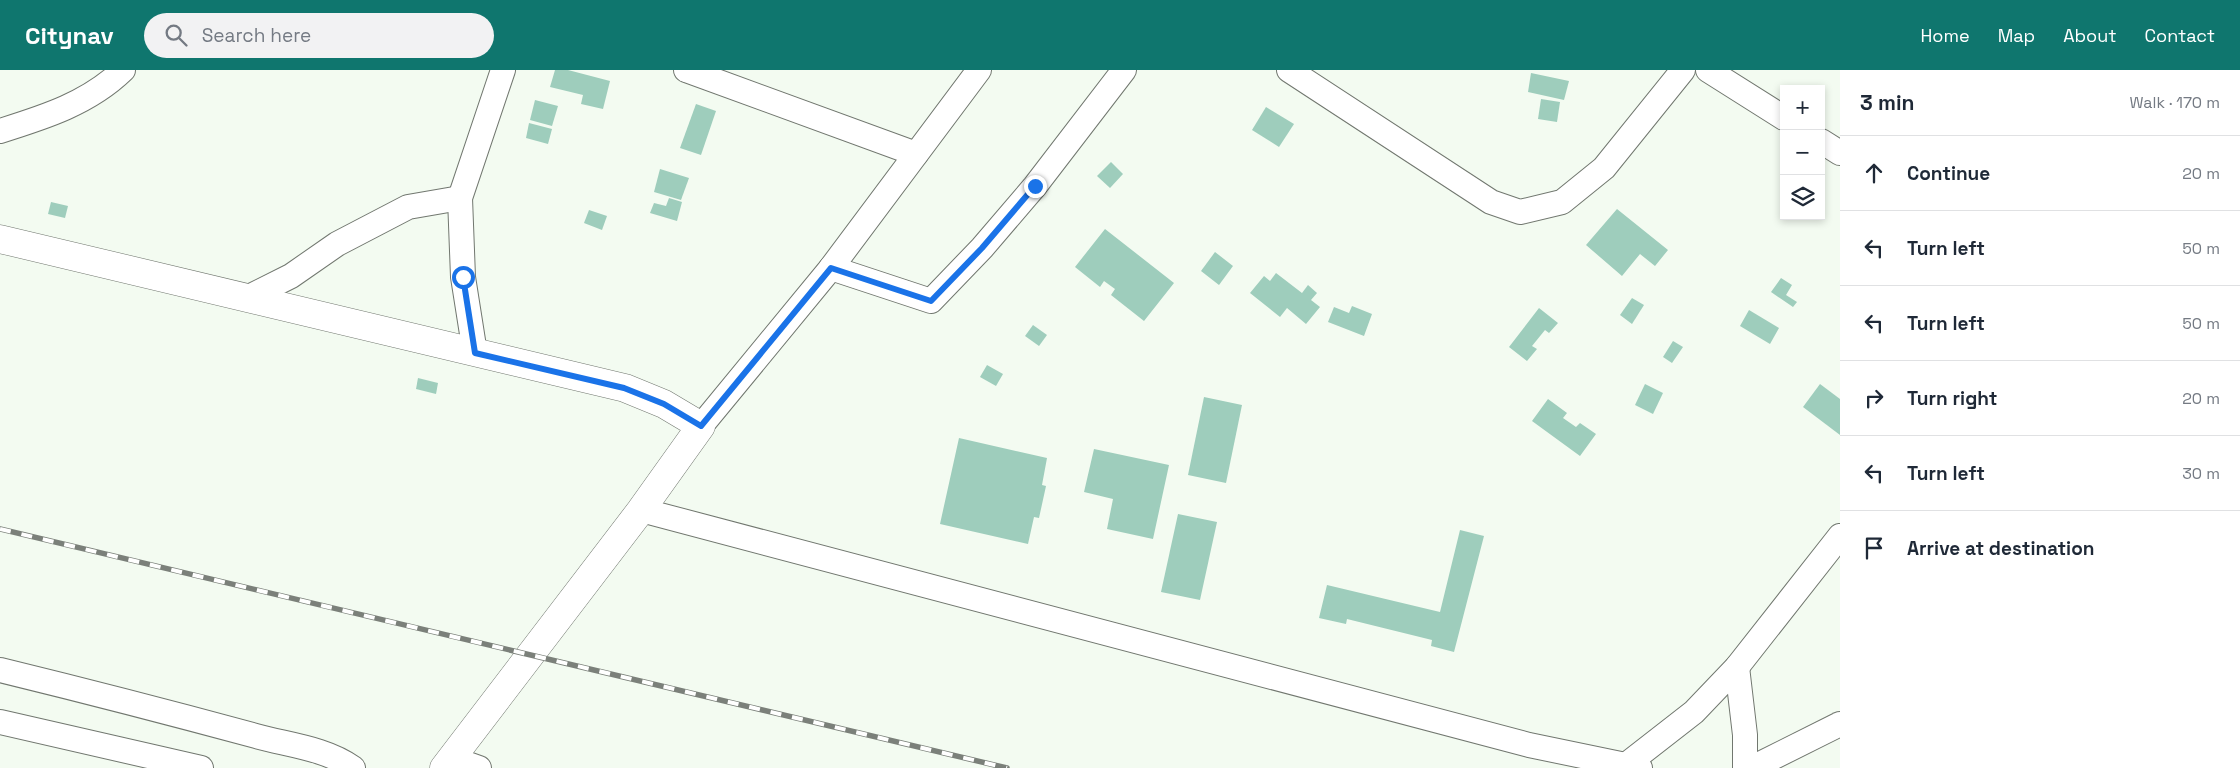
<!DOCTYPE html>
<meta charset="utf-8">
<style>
:root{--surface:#fff;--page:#f2f2f3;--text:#1f2937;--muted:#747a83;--line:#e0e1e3;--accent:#0f766e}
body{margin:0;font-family:"Space Grotesk",sans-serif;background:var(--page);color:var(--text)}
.controls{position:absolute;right:15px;top:15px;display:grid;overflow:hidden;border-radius:0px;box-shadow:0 2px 8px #0003}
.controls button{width:45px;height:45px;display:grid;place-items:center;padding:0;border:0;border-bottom:1px solid var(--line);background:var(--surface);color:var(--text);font:25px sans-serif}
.stop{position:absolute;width:15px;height:15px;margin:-11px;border:4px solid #1a73e8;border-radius:50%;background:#fff}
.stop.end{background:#1a73e8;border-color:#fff;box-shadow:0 1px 5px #0008}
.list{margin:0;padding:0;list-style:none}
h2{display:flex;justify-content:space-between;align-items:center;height:65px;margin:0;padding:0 20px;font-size:21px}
h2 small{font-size:16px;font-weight:400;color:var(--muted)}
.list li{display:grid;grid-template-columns:32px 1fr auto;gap:15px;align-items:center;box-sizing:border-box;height:75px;padding:0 20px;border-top:1px solid var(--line)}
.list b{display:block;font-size:19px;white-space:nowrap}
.list em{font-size:16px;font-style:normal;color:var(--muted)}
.icon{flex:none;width:28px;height:28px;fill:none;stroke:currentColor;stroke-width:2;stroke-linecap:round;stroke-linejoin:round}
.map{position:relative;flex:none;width:1840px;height:698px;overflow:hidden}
header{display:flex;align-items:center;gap:30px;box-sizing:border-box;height:70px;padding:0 25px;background:var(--accent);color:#fff}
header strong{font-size:24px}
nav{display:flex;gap:28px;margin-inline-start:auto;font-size:18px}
.search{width:350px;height:45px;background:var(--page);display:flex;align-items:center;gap:12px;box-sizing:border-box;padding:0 18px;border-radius:28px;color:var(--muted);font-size:19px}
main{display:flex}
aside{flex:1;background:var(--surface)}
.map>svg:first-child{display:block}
.building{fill:#9ecdbc}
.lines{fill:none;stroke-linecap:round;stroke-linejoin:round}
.minor-casing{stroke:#71776f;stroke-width:26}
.tertiary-casing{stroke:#71776f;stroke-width:29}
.minor{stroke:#fff;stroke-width:24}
.tertiary{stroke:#fff;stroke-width:28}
.rail-casing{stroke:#7b807a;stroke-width:5.5}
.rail{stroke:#fff;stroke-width:4;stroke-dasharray:11;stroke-linecap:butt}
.route{stroke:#1a73e8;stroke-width:6}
</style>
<header>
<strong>Citynav</strong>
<div class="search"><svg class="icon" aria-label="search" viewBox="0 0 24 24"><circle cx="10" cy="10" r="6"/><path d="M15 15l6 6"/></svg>Search here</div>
<nav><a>Home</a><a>Map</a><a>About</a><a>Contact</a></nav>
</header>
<main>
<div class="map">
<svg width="1840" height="698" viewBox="0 0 1840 698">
<rect width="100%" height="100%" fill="#f3fbf1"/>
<g class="building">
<path d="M555,0H568L610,11L603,39L581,34L583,25L550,17Z"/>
<path d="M1531,3L1569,11L1564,30L1528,22Z"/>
<path d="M1541,29L1560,32L1557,52L1538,49Z"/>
<path d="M535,30L558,36L552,56L530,50Z"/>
<path d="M696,34L716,41L701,85L680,78Z"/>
<path d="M1266,37L1294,54L1279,77L1252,60Z"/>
<path d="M529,53L552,59L548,74L526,68Z"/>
<path d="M1111,92L1123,104L1110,118L1097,106Z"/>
<path d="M660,99L689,108L681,130L654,122Z"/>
<path d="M669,128L682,132L677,151L650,143L654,133L666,136Z"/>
<path d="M51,132L68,136L65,148L48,144Z"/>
<path d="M1617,139L1668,180L1655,196L1640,184L1622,206L1586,175Z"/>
<path d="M589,140L607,146L602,160L584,153Z"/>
<path d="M1105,159L1174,213L1144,251L1111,225L1115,219L1104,211L1100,217L1075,197Z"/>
<path d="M1215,182L1233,196L1219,215L1201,201Z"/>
<path d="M1276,203L1302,223L1308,215L1317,223L1311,230L1320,237L1306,254L1287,238L1280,247L1250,223L1264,206L1270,211Z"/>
<path d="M1781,208L1792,215L1786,225L1797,232L1793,237L1771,222Z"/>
<path d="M1632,228L1644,235L1632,254L1620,245Z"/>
<path d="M1352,236L1372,244L1364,266L1328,252L1334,237L1349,243Z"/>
<path d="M1539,238L1558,253L1549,263L1545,260L1532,276L1537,279L1527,291L1509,277Z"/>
<path d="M1749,240L1779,258L1770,274L1740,256Z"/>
<path d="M1033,255L1047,265L1039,276L1025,266Z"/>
<path d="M1673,271L1683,277L1672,293L1663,287Z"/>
<path d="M987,295L1003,304L996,316L980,307Z"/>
<path d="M418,308L438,313L436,324L416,319Z"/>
<path d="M1645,314L1663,323L1653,344L1635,335Z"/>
<path d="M1820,314L1840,329V365L1803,337Z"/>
<path d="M1204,327L1242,335L1226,413L1188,405Z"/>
<path d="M1548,329L1567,343L1563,348L1576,357L1580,353L1596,364L1580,386L1532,351Z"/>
<path d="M959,368L1047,388L1042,415L1046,416L1039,448L1034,447L1028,474L940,454Z"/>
<path d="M1094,379L1169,395L1153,469L1107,459L1113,429L1084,422Z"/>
<path d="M1178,444L1217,452L1200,530L1161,522Z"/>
<path d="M1460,460L1484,466L1454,582L1431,576L1432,570L1347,549L1346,554L1319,548L1327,515L1440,542Z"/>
</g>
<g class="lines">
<defs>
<g id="minor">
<path d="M686,0L916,84"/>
<path d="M1289,0L1491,132L1520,142L1562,132L1604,98L1683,0"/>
<path d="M1708,0L1784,48"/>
<path d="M0,61C45,47 89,33 123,0"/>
<path d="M1821,71L1840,83"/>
<path d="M831,198L931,231L982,178L1035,116L1124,0"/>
<path d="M249,227L291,206L337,174L408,137L460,128"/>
<path d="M475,283L463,207L460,128L503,0"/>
<path d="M701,356L831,198L979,0"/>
<path d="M641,440L1529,675L1640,698"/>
<path d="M1737,597L1745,665V698"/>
<path d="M0,600C86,621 171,643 256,666C288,675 325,678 353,698"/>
<path d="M0,652L201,698"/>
<path d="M451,688L479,698"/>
<path d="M1626,695L1694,642L1737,597L1840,466"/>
<path d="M1752,698L1840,654"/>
</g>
<path id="tertiary" d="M0,169L625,318L664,334L701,356L641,440L444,698"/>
</defs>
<use href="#minor" class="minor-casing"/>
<use href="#tertiary" class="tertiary-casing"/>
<use href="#minor" class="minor"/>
<use href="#tertiary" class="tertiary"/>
<defs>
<path id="rail" d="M0,459L1007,698"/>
</defs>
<use href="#rail" class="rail-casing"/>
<use href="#rail" class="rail"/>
</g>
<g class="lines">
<path class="route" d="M463,207L475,283L624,318L664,334L701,356L831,198L931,231L982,178L1035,116"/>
</g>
</svg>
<div class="controls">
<button>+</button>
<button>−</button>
<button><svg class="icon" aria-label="layers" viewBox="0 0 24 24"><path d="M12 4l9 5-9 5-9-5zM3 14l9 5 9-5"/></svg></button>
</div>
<div class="stop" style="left:463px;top:207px"></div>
<div class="stop end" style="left:1035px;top:116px"></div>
</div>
<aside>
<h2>3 min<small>Walk · 170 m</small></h2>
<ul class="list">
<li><svg class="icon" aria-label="ahead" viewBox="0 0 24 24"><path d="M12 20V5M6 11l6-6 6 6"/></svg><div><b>Continue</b></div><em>20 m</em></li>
<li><svg class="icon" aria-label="left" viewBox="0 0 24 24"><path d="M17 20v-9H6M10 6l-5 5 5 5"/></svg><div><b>Turn left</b></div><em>50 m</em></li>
<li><svg class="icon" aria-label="left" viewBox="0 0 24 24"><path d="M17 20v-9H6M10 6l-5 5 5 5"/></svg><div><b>Turn left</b></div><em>50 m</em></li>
<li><svg class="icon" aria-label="right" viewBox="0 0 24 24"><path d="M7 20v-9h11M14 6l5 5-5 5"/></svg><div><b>Turn right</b></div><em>20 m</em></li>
<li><svg class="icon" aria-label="left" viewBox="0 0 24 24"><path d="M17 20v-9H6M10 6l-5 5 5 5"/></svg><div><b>Turn left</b></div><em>30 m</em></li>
<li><svg class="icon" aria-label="arrive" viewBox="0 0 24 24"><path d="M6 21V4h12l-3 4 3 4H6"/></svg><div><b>Arrive at destination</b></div></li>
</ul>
</aside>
</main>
